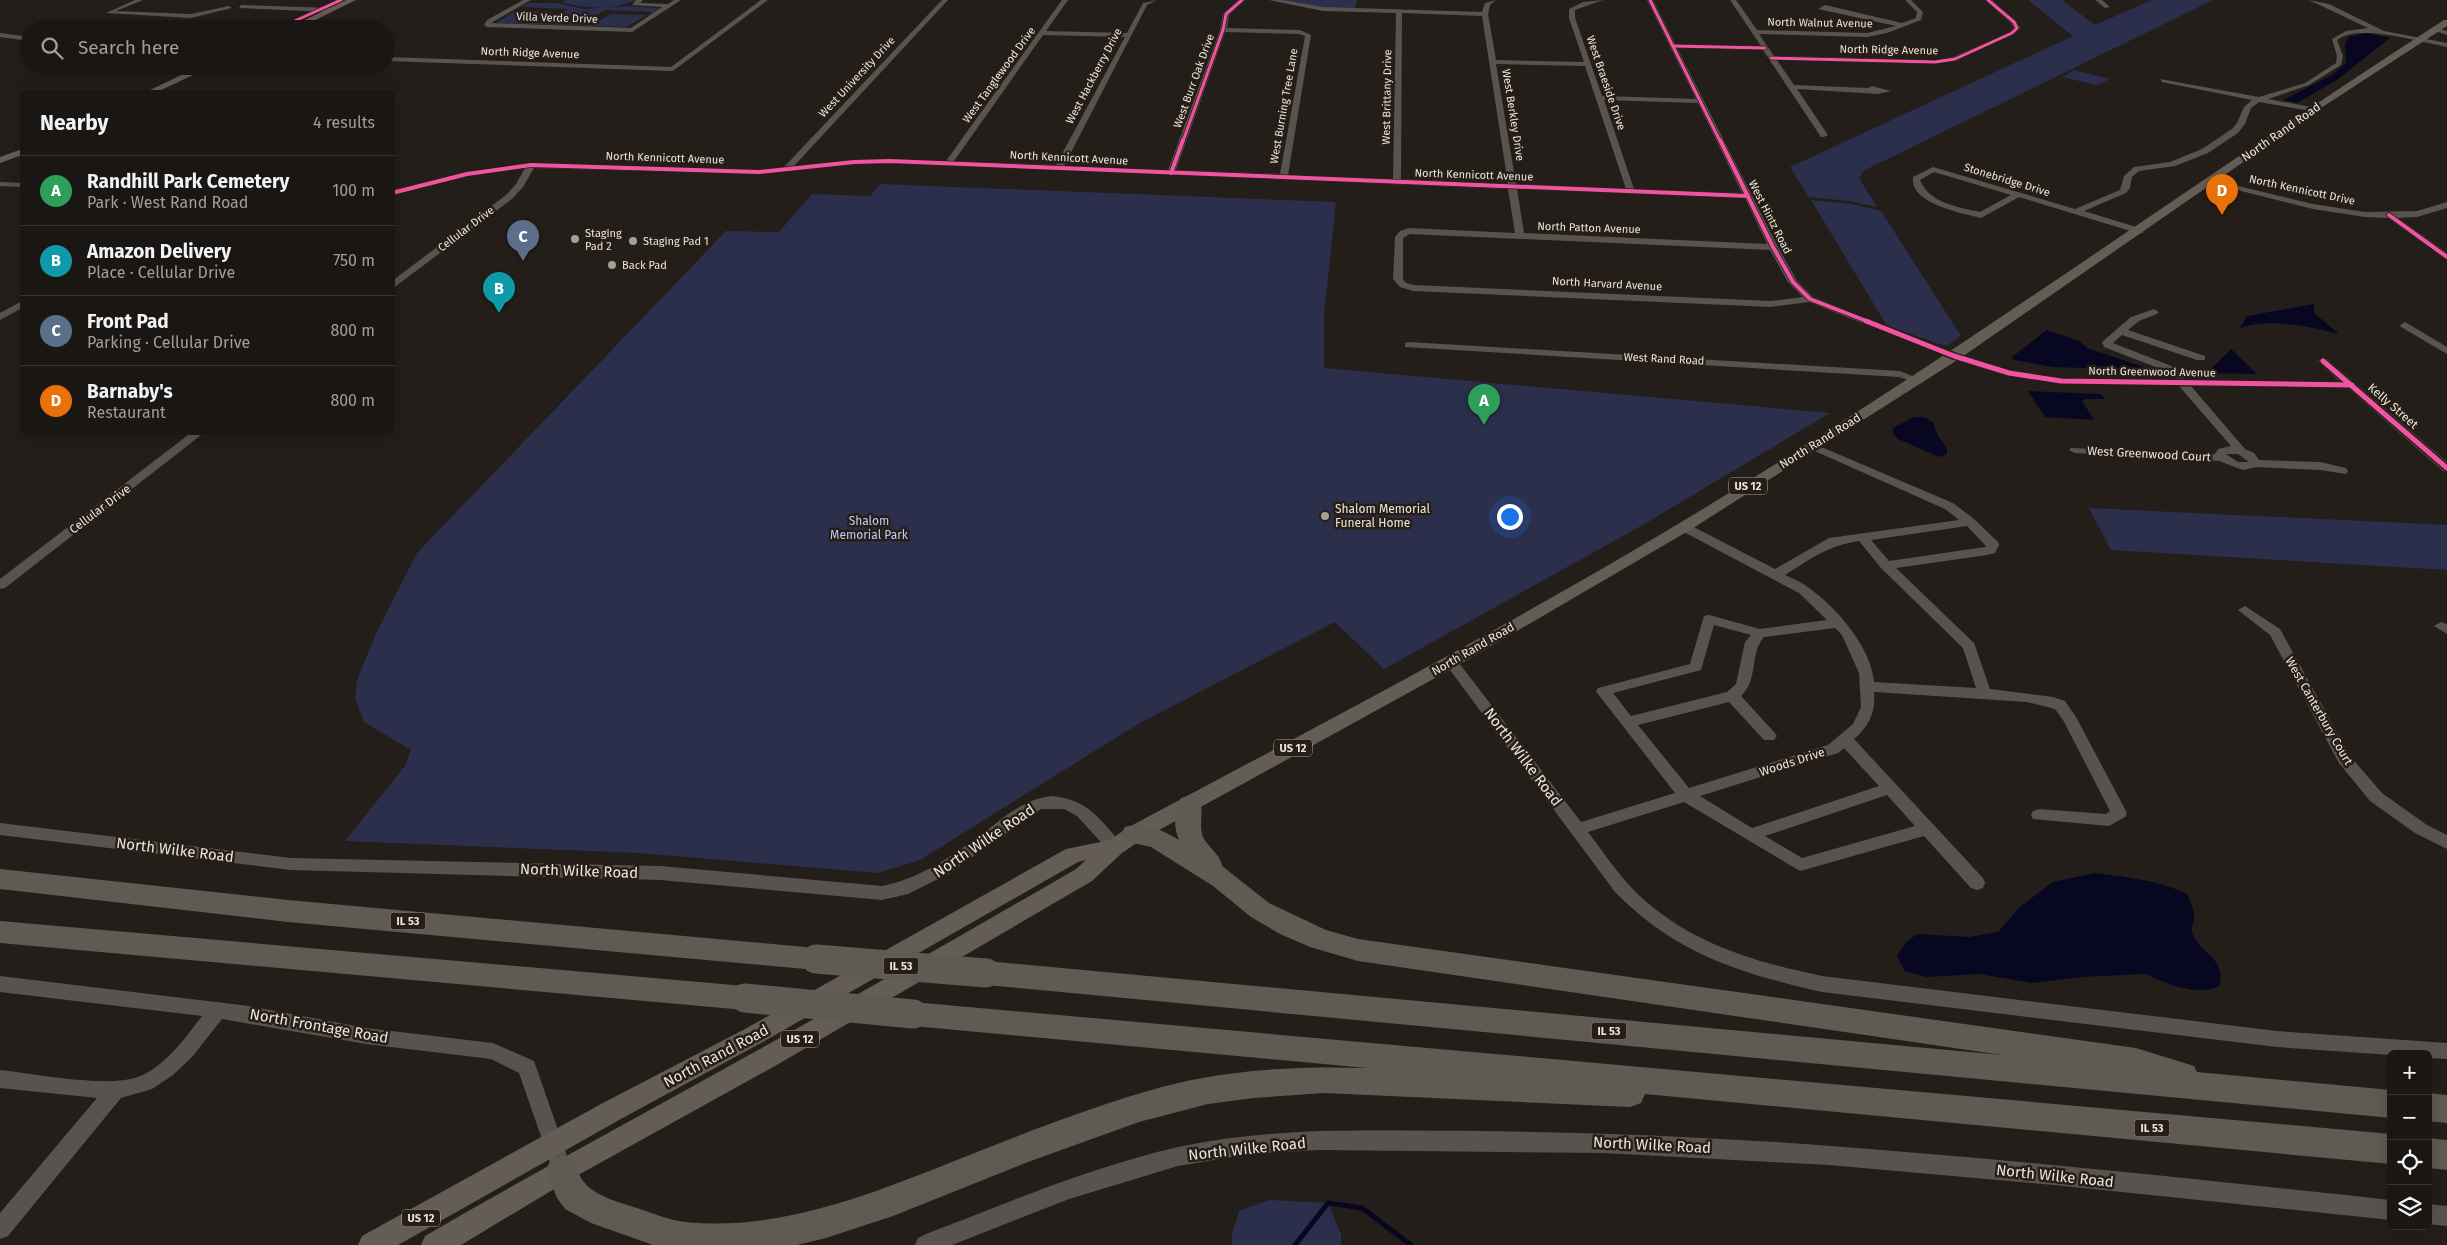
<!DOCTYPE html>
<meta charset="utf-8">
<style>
:root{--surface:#1a1613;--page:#272321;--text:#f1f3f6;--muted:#9f9fa0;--line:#383533;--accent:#d93025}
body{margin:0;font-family:"Fira Sans",sans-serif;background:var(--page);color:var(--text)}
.controls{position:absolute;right:15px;bottom:15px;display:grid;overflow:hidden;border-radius:8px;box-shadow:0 5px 20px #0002}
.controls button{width:45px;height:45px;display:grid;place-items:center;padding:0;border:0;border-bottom:1px solid var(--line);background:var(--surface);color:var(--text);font:25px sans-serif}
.you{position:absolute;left:1509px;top:516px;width:18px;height:18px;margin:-12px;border:4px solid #fff;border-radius:50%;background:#1a73e8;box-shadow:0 0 0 8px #1a73e833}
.badge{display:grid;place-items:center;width:32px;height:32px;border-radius:50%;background:var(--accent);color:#fff;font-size:16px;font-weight:700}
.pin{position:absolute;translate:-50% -41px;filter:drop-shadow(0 1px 2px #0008)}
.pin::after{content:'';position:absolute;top:26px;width:18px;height:15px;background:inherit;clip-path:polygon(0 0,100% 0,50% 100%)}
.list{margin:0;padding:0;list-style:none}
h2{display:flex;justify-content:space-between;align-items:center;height:65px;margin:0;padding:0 20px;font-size:21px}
h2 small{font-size:16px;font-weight:400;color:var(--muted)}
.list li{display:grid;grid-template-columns:32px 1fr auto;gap:15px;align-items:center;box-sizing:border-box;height:70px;padding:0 20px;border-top:1px solid var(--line)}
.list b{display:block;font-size:19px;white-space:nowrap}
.list p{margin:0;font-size:16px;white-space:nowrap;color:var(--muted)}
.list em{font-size:16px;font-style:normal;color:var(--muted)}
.icon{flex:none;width:28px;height:28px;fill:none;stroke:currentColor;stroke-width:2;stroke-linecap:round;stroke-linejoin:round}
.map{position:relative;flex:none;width:2447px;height:1245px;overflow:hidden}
.search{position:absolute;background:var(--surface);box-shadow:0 5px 20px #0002;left:20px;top:20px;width:375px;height:55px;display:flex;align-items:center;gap:12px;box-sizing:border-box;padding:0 18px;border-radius:28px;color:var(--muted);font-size:19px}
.panel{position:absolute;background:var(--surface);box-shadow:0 5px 20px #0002;left:20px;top:90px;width:375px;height:345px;border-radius:8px}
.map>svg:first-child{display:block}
.green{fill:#2b2f4b;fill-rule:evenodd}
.water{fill:#080721}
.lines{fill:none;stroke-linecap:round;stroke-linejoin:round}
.stream{stroke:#080721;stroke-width:5}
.minor{fill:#58534f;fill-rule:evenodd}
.major{fill:#645d56;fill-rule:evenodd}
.highway{fill:#5f5a52;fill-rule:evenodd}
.highway-bridge{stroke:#5f5a52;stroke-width:29}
.cycleway-far2-casing{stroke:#271e15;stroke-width:4.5}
.cycleway-far1-casing{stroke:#271e15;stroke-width:5.5}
.cycleway-casing{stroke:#271e15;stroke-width:8}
.cycleway-far2{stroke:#f153a3;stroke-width:3}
.cycleway-far1{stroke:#f153a3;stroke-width:4}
.cycleway{stroke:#f153a3;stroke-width:5}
.poi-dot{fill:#a59f9a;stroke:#271e15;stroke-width:2}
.labels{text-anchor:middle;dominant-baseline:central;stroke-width:5;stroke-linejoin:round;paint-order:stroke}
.far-street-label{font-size:11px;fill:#ebe5df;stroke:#271e15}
.far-poi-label{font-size:11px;fill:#ebe5df;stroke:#271e15;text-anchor:start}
.shield{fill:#271e15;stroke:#b0a9a2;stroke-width:1}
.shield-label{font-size:11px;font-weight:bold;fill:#ebe5df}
.street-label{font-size:12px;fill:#ebe5df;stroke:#271e15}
.poi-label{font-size:12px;fill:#ebe5df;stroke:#271e15;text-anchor:start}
.park-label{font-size:12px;fill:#bec9fd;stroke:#271e15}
.near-street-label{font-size:15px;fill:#ebe5df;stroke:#271e15}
</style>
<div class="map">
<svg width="2447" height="1245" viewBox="0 0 2447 1245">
<rect width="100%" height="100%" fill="#231e19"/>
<g class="green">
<path d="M568,0H636C610,11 588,9 561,2Z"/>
<path d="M1279,0H1357L1355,9L1327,8Z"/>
<path d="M2028,0H2062L2095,25L2152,0H2213L1865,170L1859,178L1877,207L1849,201L1809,197L1790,167L2073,36Z"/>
<path d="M528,3H557L584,9L628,6L660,8L626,27L496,23ZM522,7L568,9L547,23H536L552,12L516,10ZM605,10L654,12L649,15L611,14L593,24H582Z"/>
<path d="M2074,70L2110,79L2097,85L2062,77Z"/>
<path d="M880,184L1336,202L1324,315V368L1830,413L1641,526L1384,669L1335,622L1138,724L920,860L878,873L639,853L345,841L405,766L411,750L364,722L355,699L357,680L378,629L417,553L726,231L779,232L812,194L870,196Z"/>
<path d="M1811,200L1851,204L1881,211L1961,336L1948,345H1942L1887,326Z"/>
<path d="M2089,508L2447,525V570L2111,550Z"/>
<path d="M1269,1200L1328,1203L1341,1234V1245H1232V1234L1239,1211Z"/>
</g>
<g class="water">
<path d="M2367,33L2390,38L2338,79L2297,103L2283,100L2332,75L2346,63L2345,43L2349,37Z"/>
<path d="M2314,304V313L2339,334C2309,326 2271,318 2240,328L2247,316Z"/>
<path d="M2047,330L2079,341L2087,348L2152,370L2053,367L2014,360L2012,357Z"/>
<path d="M2231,349L2257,374L2207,373Z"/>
<path d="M2028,391L2101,394L2105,399H2085L2082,401L2094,420L2045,417Z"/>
<path d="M1914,417H1924L1933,422L1938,436L1947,448V454L1939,457L1898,439L1893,433V428Z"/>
<path d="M2095,873C2125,877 2159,880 2187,894C2190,901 2194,908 2194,916C2194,922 2191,927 2192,932C2197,953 2228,957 2219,986L2208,990H2193L2174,986L2145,974L2081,977L2032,983L1979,974L1927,977L1905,971L1897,956L1906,942L1917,934L1969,937L1998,932L2021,906L2053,882Z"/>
</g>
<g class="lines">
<path class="stream" d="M1295,1245L1328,1203L1362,1208L1411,1245"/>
<g class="minor">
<path d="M135,0H143L116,11L191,14L229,6L232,8L191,18L106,13Z"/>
<path d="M523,0H531L491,23L631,28L662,7L632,5L636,0H643L640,3L668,4L674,0H681L632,32L487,27L484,25L487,20Z"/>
<path d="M761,0H768L673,71L386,61V57L671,67Z"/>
<path d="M942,0H948L794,166L854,160L946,161L1062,0H1068L1046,31L1127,33L1143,3L1157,0L1147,5L1064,166L1168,170L1220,30L1223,14L1238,0H1245L1229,15L1227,28L1300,30L1311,35L1288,175L1393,179L1396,13L1323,11L1269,0H1282L1323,7L1482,12L1485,3L1496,0L1490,5L1488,14L1496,60L1584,62L1569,18V9L1583,2L1603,0L1575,10V18L1602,96L1696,99L1647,0H1653L1675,44L1761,46L1730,0H1736L1757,30L1867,33L1896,26L1818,9L1825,5L1902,23L1916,18L1917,12L1905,0H1911L1923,12L1921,20L1887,33L1867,37L1759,34L1774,56L1935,60L1953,57L2010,32L2014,28L2011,23L1985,0H1992L2016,21L2020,28L2014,34L1957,60L1935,64L1777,60L1794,85L1868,88L1872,86L1891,91L1878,94L1797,89L1828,135L1824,137H1821L1763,50L1677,48L1778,247L1797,281L1813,297C1878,322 1943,354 2010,370C2063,383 2119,379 2173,379L2166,371L2104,347L2102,342L2131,317L2154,309L2159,312L2157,314L2139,321L2128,330L2205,356V360H2197L2122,335L2113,343L2174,367L2185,379L2340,382L2318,361L2319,359H2327L2447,462V472L2443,471L2348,388L2191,386L2245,449L2254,453L2259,460L2320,462L2346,468L2348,471L2346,474L2320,470L2257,467L2243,470L2219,461L2075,453L2069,450L2071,448L2215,454L2218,449L2231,446L2179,386L2061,384L2009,376L1950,358L1809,302L1771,307L1413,291L1400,287L1393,279L1395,237L1400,231L1409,228L1515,233L1508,189L890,163L854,164L759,174L534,168L523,187L512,199L392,289V281L506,195L516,184L525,168L467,176L392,195V190L467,172L531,163L759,170L784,167ZM1402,13L1482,16L1508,184L1401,179ZM1225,32L1299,34L1305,36L1280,174L1176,170ZM1043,35L1125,37L1056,165L954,161ZM1496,64L1585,66L1626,189L1516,184ZM1604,100L1698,103L1742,193L1634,189ZM1517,189L1745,198L1767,244L1524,233ZM1410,234L1770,250L1788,282L1803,297L1771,301L1414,285L1406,283L1403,279V238ZM2226,454H2238L2249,462H2238Z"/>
<path d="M2095,0H2102L2110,7L2105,8Z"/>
<path d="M2309,0L2329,4L2384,31L2447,43V47C2419,42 2360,23 2337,40L2343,56L2341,65L2309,85L2268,99L2317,108V112L2259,102L2251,108L2245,124L2238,133L2208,153L2175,166L2139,171L2132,177L2130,188L2126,193L2084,211L2143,229V233H2137L2019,197L1981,218C1962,213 1909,204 1913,177L1933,167L2075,209L2120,190L2124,176L2134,167L2170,162L2202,149L2232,129L2237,123L2244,107L2252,100L2162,82L2160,79L2259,97L2305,83L2336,63L2337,56L2332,39L2346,31L2368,28ZM1934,172L2011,195L1980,212C1958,207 1929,203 1920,180Z"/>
<path d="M241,5L331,8L334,10L331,12L239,8Z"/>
<path d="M2437,28L2447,31V35L2435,31Z"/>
<path d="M0,33L29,37V41L0,37Z"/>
<path d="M2209,179L2313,204L2365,212L2417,211L2447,202V208L2417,217L2398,218L2447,253V260L2388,218L2365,217L2313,209L2209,183Z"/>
<path d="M0,182L22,183V187L0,186Z"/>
<path d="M22,301V308L0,320V313Z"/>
<path d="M2405,322L2447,347V354L2401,327L2400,325Z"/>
<path d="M1409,342L1900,371L1922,380L1917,383L1899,377L1405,347V343Z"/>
<path d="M192,432H205L5,588L0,589V579Z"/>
<path d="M1812,443L1953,503L1974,519L1998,542L1999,545L1995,553L1987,555L1896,568L1974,643L1990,689L2053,697L2065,701L2076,717L2127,813L2125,817L2109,826L2033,819L2031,815L2033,811L2039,809L2106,814L2110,811L2063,720L2055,709L2027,702L1874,692C1876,712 1869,726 1854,739L1983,878L1985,883L1983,888L1977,890L1971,888L1924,836L1800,871L1684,802L1588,832C1601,849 1614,868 1628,884C1680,940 1749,961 1822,976L2277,1031L2447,1043V1059L2428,1058V1054L2391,1055L2277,1047L1822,992C1739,973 1676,954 1615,892L1444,662L1451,657L1456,659L1581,822L1675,793L1598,694L1596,691L1598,688L1690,664L1704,616L1709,615L1760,629L1827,620L1799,593L1680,530L1678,527L1680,524H1688L1775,569L1829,538L1959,520L1945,509L1808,448V444ZM1967,526L1986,546L1985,547L1889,561L1871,540ZM1859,541L1881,568L1963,648L1976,688L1874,682C1871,647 1837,608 1809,588C1802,582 1793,579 1785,575C1812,558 1827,546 1859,541ZM1714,625L1751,635L1745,642L1736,684L1727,692L1631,716L1613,693L1701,670ZM1835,628L1842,635L1859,673L1861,707L1853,724L1828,745L1689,788L1638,725L1729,702L1764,740H1774L1777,736L1774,732L1741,696C1759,679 1749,654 1764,637ZM1844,748L1879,786L1752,828L1700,796L1838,753ZM1887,795L1915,826L1802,858L1765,836Z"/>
<path d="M2245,606L2280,629L2350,756L2382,793L2427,825L2447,835V849L2415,833L2370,801L2339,763L2270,635L2238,610Z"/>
<path d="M2441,622L2447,624V634L2434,626Z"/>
<path d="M1053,796C1088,800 1099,818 1121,843L1123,847L1121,851L1115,853L1109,851L1077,816L1064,809H1041L948,874L908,894L882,900L660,880L291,870L0,835V823L291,858L660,866L882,886C918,879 947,859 977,838C1001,820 1023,798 1053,796Z"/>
<path d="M0,976L249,1006L366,1028L493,1043L534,1061L572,1170L569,1177L562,1180L555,1177L519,1073L491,1059L366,1044L222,1019L192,1057L173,1075L152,1089L121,1098L8,1236L0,1239V1213L97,1098L0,1088V1070C35,1074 107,1088 138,1077C165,1067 185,1038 202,1016L0,992Z"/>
<path d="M1319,1131C1489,1129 1661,1133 1831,1146C2018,1160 2204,1180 2391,1200V1220L2054,1185L1829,1165L1604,1153L1319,1150L1250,1154L1178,1166L1069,1199L952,1245H915L918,1238L926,1234C1009,1202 1091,1167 1178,1147C1225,1137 1271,1133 1319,1131Z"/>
<path d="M2428,1204L2447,1206V1226L2428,1224Z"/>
</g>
<g class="major">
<path d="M346,0H356L297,29H286Z"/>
<path d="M2444,20H2447V26L2324,106L1959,359L1690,530L1457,666L1141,840L1122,853L1092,881L775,1066L571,1179L461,1245H421L425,1236C535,1172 647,1112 758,1050C865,991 971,930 1076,869L1086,860L1078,862L761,1043L619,1120L398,1245H358L362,1236L601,1104L745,1029L1066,849L1110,840L1127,828C1312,729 1498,632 1678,524C1940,367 2187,186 2444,20Z"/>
<path d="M200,66H212L157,92H146Z"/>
<path d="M22,149V155L0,163V157Z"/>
</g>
<g class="highway">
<path d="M1190,795L1199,798C1205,809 1198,823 1203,837C1208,847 1221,855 1222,866L1269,903L1326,930L1358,939L2136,1048L2194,1066L2197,1072L2391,1090V1118L986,985L976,981L972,973L976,965L986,961L2002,1055L1358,961L1310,947L1280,934L1251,917L1213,886L1151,847L1125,841L1121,834L1125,827C1143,822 1164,830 1179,840C1173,826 1174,811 1181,798Z"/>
<path d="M0,869L288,900L816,948L826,951L830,959L826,967L816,970L288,922L0,889Z"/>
<path d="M0,921L745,986L755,990L759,998L755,1006L745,1010L0,943Z"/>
<path d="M913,1002L2391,1134V1164L1645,1094L1641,1103L1630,1107L1324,1093L1254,1098L1208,1104L1139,1122L1028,1162L893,1216L826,1238L797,1245H653L591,1223L565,1209L557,1198L546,1170L551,1159L562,1155L573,1159C576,1167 579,1176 584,1182C596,1197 619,1202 637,1208C652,1213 669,1220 685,1222C782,1232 879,1191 967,1156C1030,1131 1096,1105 1162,1087C1229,1069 1299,1066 1367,1068L913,1026L903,1023L899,1014L903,1005Z"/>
<path d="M2428,1093L2447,1095V1123L2428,1121Z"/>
<path d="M2428,1138L2447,1140V1170L2428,1168Z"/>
</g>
<g class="highway-bridge">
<path d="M816,959L986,973"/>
<path d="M745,998L913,1014"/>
</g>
<defs>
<g id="cycleway-far2">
<path d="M1650,0L1720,141"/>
<path d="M277,29L341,0"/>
<path d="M1673,46L1765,48"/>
<path d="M1771,58L1935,62L1955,59L2012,33L2017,28L2014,22L1988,0"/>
<path d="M1183,141L1223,30L1226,14L1242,0"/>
</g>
<g id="cycleway-far1">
<path d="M1720,140L1773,247L1793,282L1810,299L1869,322"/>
<path d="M1171,173L1183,140"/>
<path d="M392,193L467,174L531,165L759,172L854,162L890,161L1748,196"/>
<path d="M2389,215L2447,257"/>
</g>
<g id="cycleway">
<path d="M1866,321L1954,356L2009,373L2061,381L2352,385"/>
<path d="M2323,361L2447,468"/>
</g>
</defs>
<use href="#cycleway-far2" class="cycleway-far2-casing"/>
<use href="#cycleway-far1" class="cycleway-far1-casing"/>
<use href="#cycleway" class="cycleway-casing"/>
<use href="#cycleway-far2" class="cycleway-far2"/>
<use href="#cycleway-far1" class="cycleway-far1"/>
<use href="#cycleway" class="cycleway"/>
</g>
<g class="poi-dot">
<circle cx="575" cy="239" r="5"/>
<circle cx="633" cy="241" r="5"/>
<circle cx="612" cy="265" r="5"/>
<circle cx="1325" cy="516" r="5"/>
</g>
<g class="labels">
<g class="far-street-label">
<text transform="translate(557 18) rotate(2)">Villa Verde Drive</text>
<text transform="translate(1820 23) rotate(1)">North Walnut Avenue</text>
<text transform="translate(1889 50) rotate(1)">North Ridge Avenue</text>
<text transform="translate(530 53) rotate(2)">North Ridge Avenue</text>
<text transform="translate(999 75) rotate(-54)">West Tanglewood Drive</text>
<text transform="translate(1094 76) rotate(-62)">West Hackberry Drive</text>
<text transform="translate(857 77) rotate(-47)">West University Drive</text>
<text transform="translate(1194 81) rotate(-70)">West Burr Oak Drive</text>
<text transform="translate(1606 83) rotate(71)">West Braeside Drive</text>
<text transform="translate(1387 97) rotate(-89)">West Brittany Drive</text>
<text transform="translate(1284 106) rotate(-80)">West Burning Tree Lane</text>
<text transform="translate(1513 115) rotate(81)">West Berkley Drive</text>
<text transform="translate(665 158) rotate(2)">North Kennicott Avenue</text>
<text transform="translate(1069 158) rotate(3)">North Kennicott Avenue</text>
<text transform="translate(1474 175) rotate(2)">North Kennicott Avenue</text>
<text transform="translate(2007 180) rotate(17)">Stonebridge Drive</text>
<text transform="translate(2302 190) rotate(12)">North Kennicott Drive</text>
<text transform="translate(1770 217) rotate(63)">West Hintz Road</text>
<text transform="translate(1589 228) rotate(2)">North Patton Avenue</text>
<text transform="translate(466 229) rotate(-37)">Cellular Drive</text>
<text transform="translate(1607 284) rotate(3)">North Harvard Avenue</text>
<text transform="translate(1664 359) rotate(3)">West Rand Road</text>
<text transform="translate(2152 372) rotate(1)">North Greenwood Avenue</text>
</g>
<g class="far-poi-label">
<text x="585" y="233">Staging<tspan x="585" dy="13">Pad 2</tspan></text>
<text x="643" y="241">Staging Pad 1</text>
<text x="622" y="265">Back Pad</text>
</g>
<g class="shield">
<rect x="1729" y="477.5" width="38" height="17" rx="4"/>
<rect x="1274" y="739.5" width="38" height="17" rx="4"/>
<rect x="390.5" y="912.5" width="35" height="17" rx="4"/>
<rect x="883.5" y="957.5" width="35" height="17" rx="4"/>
<rect x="1591.5" y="1022.5" width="35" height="17" rx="4"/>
<rect x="781" y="1030.5" width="38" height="17" rx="4"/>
<rect x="2134.5" y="1119.5" width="35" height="17" rx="4"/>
<rect x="402" y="1209.5" width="38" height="17" rx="4"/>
</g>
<g class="shield-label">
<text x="1748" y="486">US 12</text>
<text x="1293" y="748">US 12</text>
<text x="408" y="921">IL 53</text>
<text x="901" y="966">IL 53</text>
<text x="1609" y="1031">IL 53</text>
<text x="800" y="1039">US 12</text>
<text x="2152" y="1128">IL 53</text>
<text x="421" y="1218">US 12</text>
</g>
<g class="street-label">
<text transform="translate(2281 132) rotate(-35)">North Rand Road</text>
<text transform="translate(2393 406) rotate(41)">Kelly Street</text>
<text transform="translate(1820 441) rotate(-32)">North Rand Road</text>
<text transform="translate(2149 454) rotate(3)">West Greenwood Court</text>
<text transform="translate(100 509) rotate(-37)">Cellular Drive</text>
<text transform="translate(1473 649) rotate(-30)">North Rand Road</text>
<text transform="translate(2319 711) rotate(60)">West Canterbury Court</text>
<text transform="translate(1792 762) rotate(-18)">Woods Drive</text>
</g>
<g class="poi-label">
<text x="1335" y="509">Shalom Memorial<tspan x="1335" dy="14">Funeral Home</tspan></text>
</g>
<g class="park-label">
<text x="869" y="521">Shalom<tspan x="869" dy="14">Memorial Park</tspan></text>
</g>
<g class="near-street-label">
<text transform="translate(1523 757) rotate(53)">North Wilke Road</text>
<text transform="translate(984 841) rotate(-34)">North Wilke Road</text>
<text transform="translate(175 850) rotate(7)">North Wilke Road</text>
<text transform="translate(579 871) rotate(2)">North Wilke Road</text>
<text transform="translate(319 1026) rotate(10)">North Frontage Road</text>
<text transform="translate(716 1056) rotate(-28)">North Rand Road</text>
<text transform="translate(1652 1145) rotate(3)">North Wilke Road</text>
<text transform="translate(1247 1149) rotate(-6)">North Wilke Road</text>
<text transform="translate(2055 1176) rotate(6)">North Wilke Road</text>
</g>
</g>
</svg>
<div class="controls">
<button>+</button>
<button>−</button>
<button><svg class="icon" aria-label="locate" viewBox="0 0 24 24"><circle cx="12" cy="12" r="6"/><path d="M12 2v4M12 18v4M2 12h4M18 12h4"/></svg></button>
<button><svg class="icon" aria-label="layers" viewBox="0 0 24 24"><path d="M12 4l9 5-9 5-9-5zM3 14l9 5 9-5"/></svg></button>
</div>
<div class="you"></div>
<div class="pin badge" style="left:1484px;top:425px;background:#2e9e5b">A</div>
<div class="pin badge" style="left:499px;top:313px;background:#0f9aa8">B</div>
<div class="pin badge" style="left:523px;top:261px;background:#5c6f8a">C</div>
<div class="pin badge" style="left:2222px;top:215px;background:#e8710a">D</div>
<div class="search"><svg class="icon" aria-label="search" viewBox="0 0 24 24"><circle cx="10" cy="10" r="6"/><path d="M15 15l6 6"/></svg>Search here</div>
<section class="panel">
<h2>Nearby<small>4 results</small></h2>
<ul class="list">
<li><span class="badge" style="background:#2e9e5b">A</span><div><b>Randhill Park Cemetery</b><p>Park · West Rand Road</p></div><em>100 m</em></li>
<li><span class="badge" style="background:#0f9aa8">B</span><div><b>Amazon Delivery</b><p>Place · Cellular Drive</p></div><em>750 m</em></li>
<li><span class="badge" style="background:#5c6f8a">C</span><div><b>Front Pad</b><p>Parking · Cellular Drive</p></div><em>800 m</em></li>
<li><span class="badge" style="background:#e8710a">D</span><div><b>Barnaby's</b><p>Restaurant</p></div><em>800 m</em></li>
</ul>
</section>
</div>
